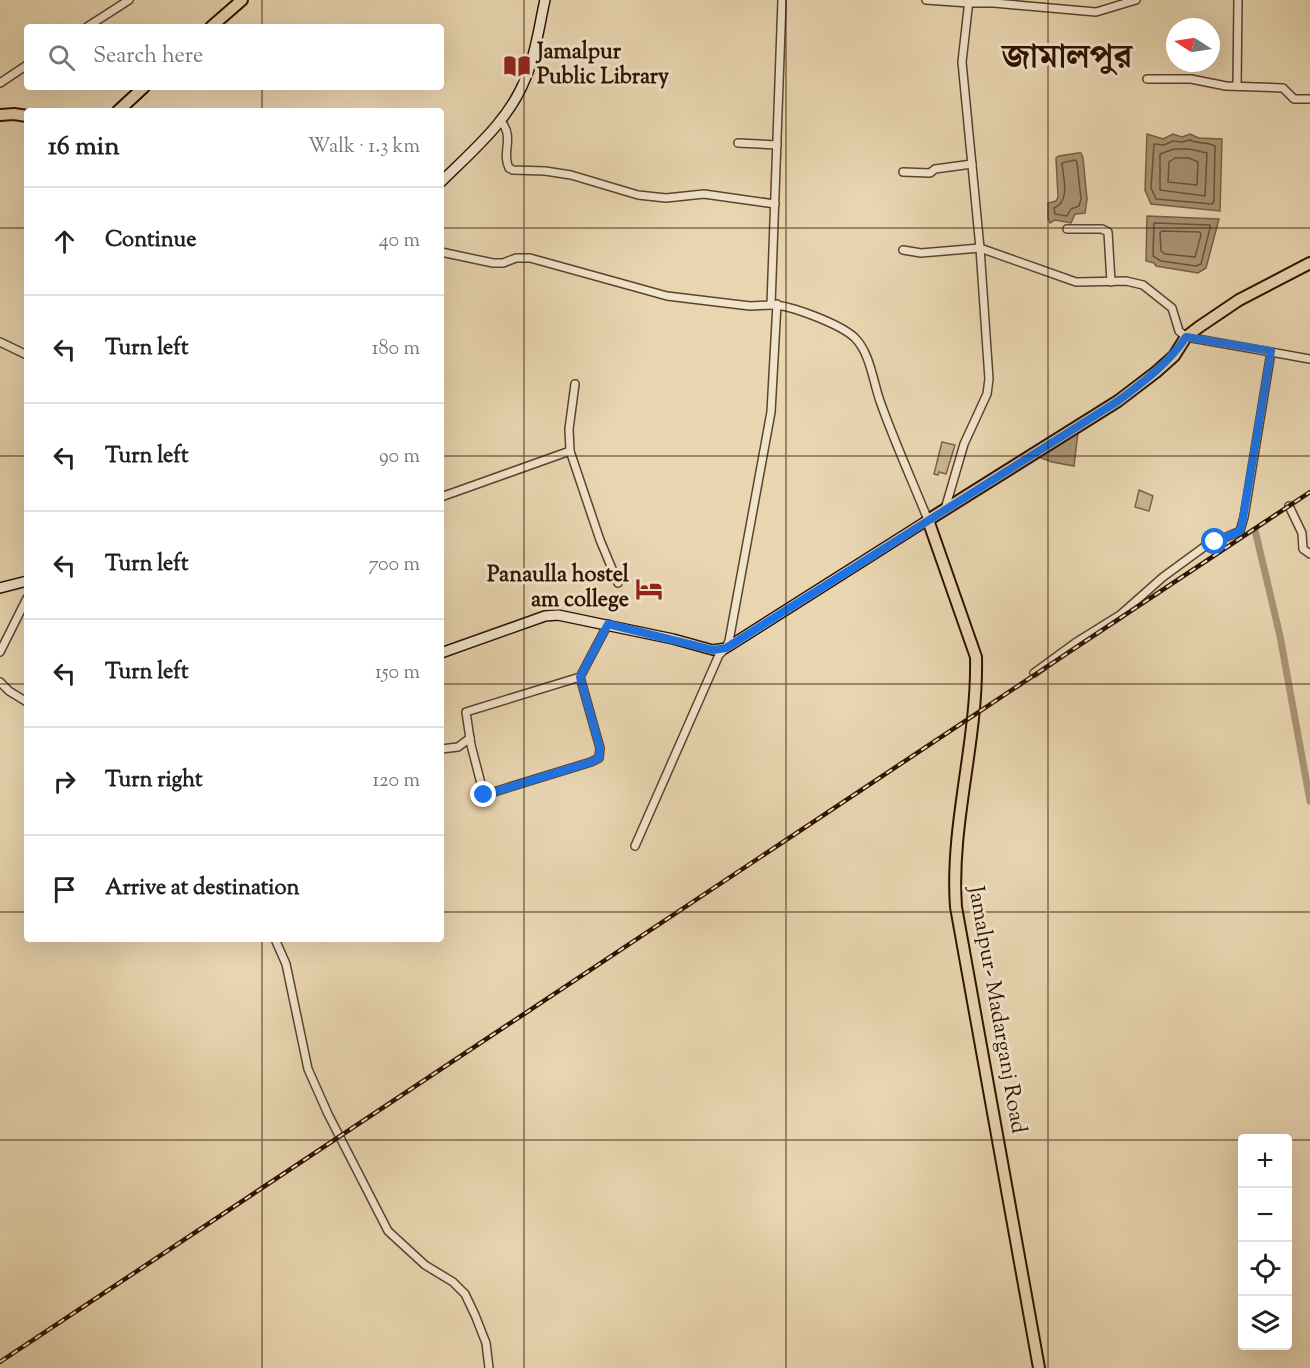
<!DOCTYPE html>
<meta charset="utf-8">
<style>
:root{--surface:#fff;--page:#f2f2f2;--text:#222;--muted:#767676;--line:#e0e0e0}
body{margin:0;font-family:"Sorts Mill Goudy","Noto Serif Bengali",serif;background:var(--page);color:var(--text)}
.controls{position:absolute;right:18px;bottom:18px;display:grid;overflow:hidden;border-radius:6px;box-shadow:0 6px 24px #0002}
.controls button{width:54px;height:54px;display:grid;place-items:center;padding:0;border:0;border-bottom:2px solid var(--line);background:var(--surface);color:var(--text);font:30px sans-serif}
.compass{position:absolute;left:1166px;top:18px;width:54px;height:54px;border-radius:50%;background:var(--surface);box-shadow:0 6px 24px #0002;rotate:282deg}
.stop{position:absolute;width:18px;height:18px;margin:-14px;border:4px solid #1a73e8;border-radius:50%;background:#fff}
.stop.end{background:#1a73e8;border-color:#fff;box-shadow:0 2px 6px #0008}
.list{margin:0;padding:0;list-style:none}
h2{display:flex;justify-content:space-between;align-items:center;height:78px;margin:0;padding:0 24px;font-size:26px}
h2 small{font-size:20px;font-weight:400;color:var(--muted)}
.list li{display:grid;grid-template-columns:39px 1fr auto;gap:18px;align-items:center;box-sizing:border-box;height:108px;padding:0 24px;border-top:2px solid var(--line)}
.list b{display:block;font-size:22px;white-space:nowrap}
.list em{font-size:20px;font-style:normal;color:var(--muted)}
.icon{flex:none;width:33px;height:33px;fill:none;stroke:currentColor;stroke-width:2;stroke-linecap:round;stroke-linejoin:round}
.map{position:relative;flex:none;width:1310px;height:1368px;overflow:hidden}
.search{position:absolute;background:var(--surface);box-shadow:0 6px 24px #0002;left:24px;top:24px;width:420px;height:66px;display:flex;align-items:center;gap:15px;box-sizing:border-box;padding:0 21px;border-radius:6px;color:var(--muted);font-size:22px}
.panel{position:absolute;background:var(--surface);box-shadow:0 6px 24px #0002;left:24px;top:108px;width:420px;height:834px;border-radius:6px}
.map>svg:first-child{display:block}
.green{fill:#c9b593;stroke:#7c634a;stroke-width:1.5}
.water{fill:#a99375;stroke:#785f46;stroke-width:1.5}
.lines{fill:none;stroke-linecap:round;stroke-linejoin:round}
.shore{stroke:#6c523a;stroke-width:1.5}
.canal{stroke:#a99375;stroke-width:7}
.street-casing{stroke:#5d422c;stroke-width:10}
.secondary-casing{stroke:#2e1100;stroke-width:12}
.primary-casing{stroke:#2e1100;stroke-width:14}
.street{stroke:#f1e4cc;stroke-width:7}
.secondary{stroke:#f1e4cc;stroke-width:9}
.primary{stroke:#e9d6b1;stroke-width:10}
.rail-casing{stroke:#2e1100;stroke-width:4.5}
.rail{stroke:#f1e4cc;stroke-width:2;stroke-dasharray:7;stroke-linecap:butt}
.route{stroke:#1a73e8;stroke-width:8}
.grid{fill:none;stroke:#2e1100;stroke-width:1.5;stroke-opacity:0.55}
.labels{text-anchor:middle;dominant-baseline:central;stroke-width:6;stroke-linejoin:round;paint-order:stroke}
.poi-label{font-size:22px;font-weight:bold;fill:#2e1100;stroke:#f1e4cc;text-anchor:start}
.street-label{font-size:22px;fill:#2e1100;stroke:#f1e4cc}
.town-label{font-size:34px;font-weight:bold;fill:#2e1100;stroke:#f1e4cc}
</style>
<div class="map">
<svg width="1310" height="1368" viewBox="0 0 1310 1368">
<rect width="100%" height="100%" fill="#e9d6b1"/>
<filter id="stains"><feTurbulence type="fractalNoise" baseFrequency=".00333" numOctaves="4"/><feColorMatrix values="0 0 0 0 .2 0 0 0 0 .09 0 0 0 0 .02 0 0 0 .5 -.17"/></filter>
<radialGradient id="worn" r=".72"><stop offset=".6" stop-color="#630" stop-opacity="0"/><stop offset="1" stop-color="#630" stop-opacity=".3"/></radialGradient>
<g class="green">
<path d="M942,442L955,445L946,474L939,472L938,475L934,474Z"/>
<path d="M1139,490L1153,496L1149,511L1135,507Z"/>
</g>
<g class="water">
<path d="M1147,134L1163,139L1173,134L1182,137L1190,134L1199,138L1222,139L1220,211L1151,204L1145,190Z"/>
<path d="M1078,153H1081L1083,158L1087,199L1085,213L1075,214L1071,223L1055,220L1050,223L1048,218V203L1056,201L1058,197L1056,158L1059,156Z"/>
<path d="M1147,216L1219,219L1206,268L1198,273L1156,266L1154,263L1146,261Z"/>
<path d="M1078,432L1074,466L1052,462L1039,457Z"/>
</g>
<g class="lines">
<g class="shore">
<path d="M1190,140C1198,144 1209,142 1215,146L1214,201L1212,204L1156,199L1151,188L1154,144L1164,145L1173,141L1182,142Z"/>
<path d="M1174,149H1189L1207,153L1205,196L1160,190V154Z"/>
<path d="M1175,158H1189L1198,162L1197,185L1168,182L1169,162Z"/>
<path d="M1075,160L1077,162L1081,199L1079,206L1071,209L1067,216L1055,214L1054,208C1071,201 1063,178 1062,163Z"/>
<path d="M1154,223L1210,225V228L1201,264L1196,266L1161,261L1153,256Z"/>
<path d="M1162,231L1200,232L1201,235L1195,257L1165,254L1161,251L1160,233Z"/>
</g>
<path class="canal" d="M1255,530L1280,636L1310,801"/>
<defs>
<g id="street">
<path d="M782,0L771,305C789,304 842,325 855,338C870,353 873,381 880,401C894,441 912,480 928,520"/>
<path d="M926,0L968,3H994L1096,12L1136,0"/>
<path d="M87,27L129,0"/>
<path d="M1147,79H1191L1226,86L1283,88L1294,99H1310"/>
<path d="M0,83L27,65"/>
<path d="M1237,86L1238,0"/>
<path d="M501,121C515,138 501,152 509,168L513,170L545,171L571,175L638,195L666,198L704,194L775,204"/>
<path d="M738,143L777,145"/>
<path d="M903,172L930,173L935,169L972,164"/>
<path d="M1067,229H1102L1108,232L1111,282"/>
<path d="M903,250L921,253L980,248L1076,282L1126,281L1143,285L1172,308L1179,331L1186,337L1310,359"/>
<path d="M441,252L493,263H503L516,258H530L667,296L750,306L771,305"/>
<path d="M0,342L27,355"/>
<path d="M575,384L569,429L570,451L600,540L618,583"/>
<path d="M441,497L570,451"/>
<path d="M1289,506L1302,533L1303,549L1310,554"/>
<path d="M945,509L964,444L987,394L989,379L980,248L962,62L969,0"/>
<path d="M0,652L27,598"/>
<path d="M1034,673L1075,643L1120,615L1163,577L1204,547L1240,531L1244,517L1271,352"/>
<path d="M580,677L600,748L599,758L591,762L484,795L471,745L466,712L580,677L608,624"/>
<path d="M0,682L9,691L27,702"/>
<path d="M441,749L458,747L470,738"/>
<path d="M635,846L719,655L726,648L729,641L771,412L777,304"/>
<path d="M275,939L286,964L308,1069L328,1114L388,1231L425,1265L453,1282L465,1294L475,1315L486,1343L489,1368"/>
</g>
<g id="secondary">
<path d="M441,182C472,151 510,120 526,77C536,53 539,26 545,0"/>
<path d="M0,588L27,581"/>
<path d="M441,653L545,616L558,615L673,639L713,650L726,648L928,520"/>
</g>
<g id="primary">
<path d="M211,27L242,0"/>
<path d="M118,111L144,87"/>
<path d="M0,115L14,114L27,116"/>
<path d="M1039,1368L956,907C950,824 978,741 976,657L928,520L1118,401L1156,372L1174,356L1186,337L1199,327L1239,300L1310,263"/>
</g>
</defs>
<use href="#street" class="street-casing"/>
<use href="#secondary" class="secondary-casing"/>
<use href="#primary" class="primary-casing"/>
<use href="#street" class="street"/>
<use href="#secondary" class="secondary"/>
<use href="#primary" class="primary"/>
<defs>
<path id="rail" d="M0,1362L1310,492"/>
</defs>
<use href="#rail" class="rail-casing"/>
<use href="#rail" class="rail"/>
</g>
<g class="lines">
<path class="route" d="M484,795L591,762L599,758L600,748L580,677L608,624L713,650L726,648L1118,401C1143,382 1168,364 1186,337L1271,351L1242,524L1240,531L1215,542"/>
</g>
<path class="grid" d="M262,0V27M524,0V1368M786,0V1368M1048,0V1368M262,87V111M0,228H27M441,228H1310M0,456H27M441,456H1310M0,684H27M441,684H1310M0,912H27M441,912H1310M262,939V1368M0,1140H1242M1288,1140H1310"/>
<defs>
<symbol id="library-bare" viewBox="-9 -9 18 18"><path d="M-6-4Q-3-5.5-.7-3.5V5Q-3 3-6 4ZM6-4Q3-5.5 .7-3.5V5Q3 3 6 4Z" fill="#8f2418" stroke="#f1e4cc" stroke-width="2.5" paint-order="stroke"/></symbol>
<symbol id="hotel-bare" viewBox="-9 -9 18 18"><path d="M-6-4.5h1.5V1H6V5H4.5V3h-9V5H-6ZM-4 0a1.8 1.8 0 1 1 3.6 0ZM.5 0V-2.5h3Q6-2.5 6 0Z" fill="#8f2418" stroke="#f1e4cc" stroke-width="2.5" paint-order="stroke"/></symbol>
</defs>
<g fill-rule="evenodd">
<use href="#library-bare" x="498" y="47" width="38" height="38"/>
<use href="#hotel-bare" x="630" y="570" width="38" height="38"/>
</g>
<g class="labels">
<g class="poi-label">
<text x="537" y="53">Jamalpur<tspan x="537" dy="25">Public Library</tspan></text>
<text x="629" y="576" text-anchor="end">Panaulla hostel<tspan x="629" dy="25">am college</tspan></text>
</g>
<g class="street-label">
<text transform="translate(996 1010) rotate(80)">Jamalpur- Madarganj Road</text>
</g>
<g class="town-label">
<text x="1067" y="58">জামালপুর</text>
</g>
</g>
<rect width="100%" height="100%" filter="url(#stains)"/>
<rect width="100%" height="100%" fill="url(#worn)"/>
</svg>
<div class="controls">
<button>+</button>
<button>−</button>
<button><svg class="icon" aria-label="locate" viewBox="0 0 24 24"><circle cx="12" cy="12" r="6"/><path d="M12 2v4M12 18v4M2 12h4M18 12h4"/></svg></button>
<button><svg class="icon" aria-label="layers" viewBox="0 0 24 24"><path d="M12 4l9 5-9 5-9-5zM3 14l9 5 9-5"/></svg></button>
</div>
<svg class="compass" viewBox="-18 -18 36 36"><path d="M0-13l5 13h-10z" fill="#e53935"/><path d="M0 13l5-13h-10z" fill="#767676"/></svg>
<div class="stop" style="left:1215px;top:542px"></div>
<div class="stop end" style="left:484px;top:795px"></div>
<div class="search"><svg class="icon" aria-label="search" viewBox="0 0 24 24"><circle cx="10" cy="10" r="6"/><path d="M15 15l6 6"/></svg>Search here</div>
<section class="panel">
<h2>16 min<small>Walk · 1.3 km</small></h2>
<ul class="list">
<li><svg class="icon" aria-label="ahead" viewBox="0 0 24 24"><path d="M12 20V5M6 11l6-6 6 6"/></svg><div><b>Continue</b></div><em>40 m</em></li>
<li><svg class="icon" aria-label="left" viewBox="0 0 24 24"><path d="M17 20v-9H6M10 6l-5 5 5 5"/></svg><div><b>Turn left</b></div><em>180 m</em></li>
<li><svg class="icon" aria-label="left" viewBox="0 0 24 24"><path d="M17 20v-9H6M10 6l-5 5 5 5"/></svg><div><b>Turn left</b></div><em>90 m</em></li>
<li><svg class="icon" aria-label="left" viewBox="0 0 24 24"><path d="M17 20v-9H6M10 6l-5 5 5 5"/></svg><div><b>Turn left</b></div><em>700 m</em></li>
<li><svg class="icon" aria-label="left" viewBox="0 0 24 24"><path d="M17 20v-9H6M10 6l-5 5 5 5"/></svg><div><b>Turn left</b></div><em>150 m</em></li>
<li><svg class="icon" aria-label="right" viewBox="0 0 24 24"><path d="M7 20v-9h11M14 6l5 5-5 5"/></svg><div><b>Turn right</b></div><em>120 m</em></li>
<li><svg class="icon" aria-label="arrive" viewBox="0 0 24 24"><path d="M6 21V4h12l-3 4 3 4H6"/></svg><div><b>Arrive at destination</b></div></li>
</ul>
</section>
</div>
